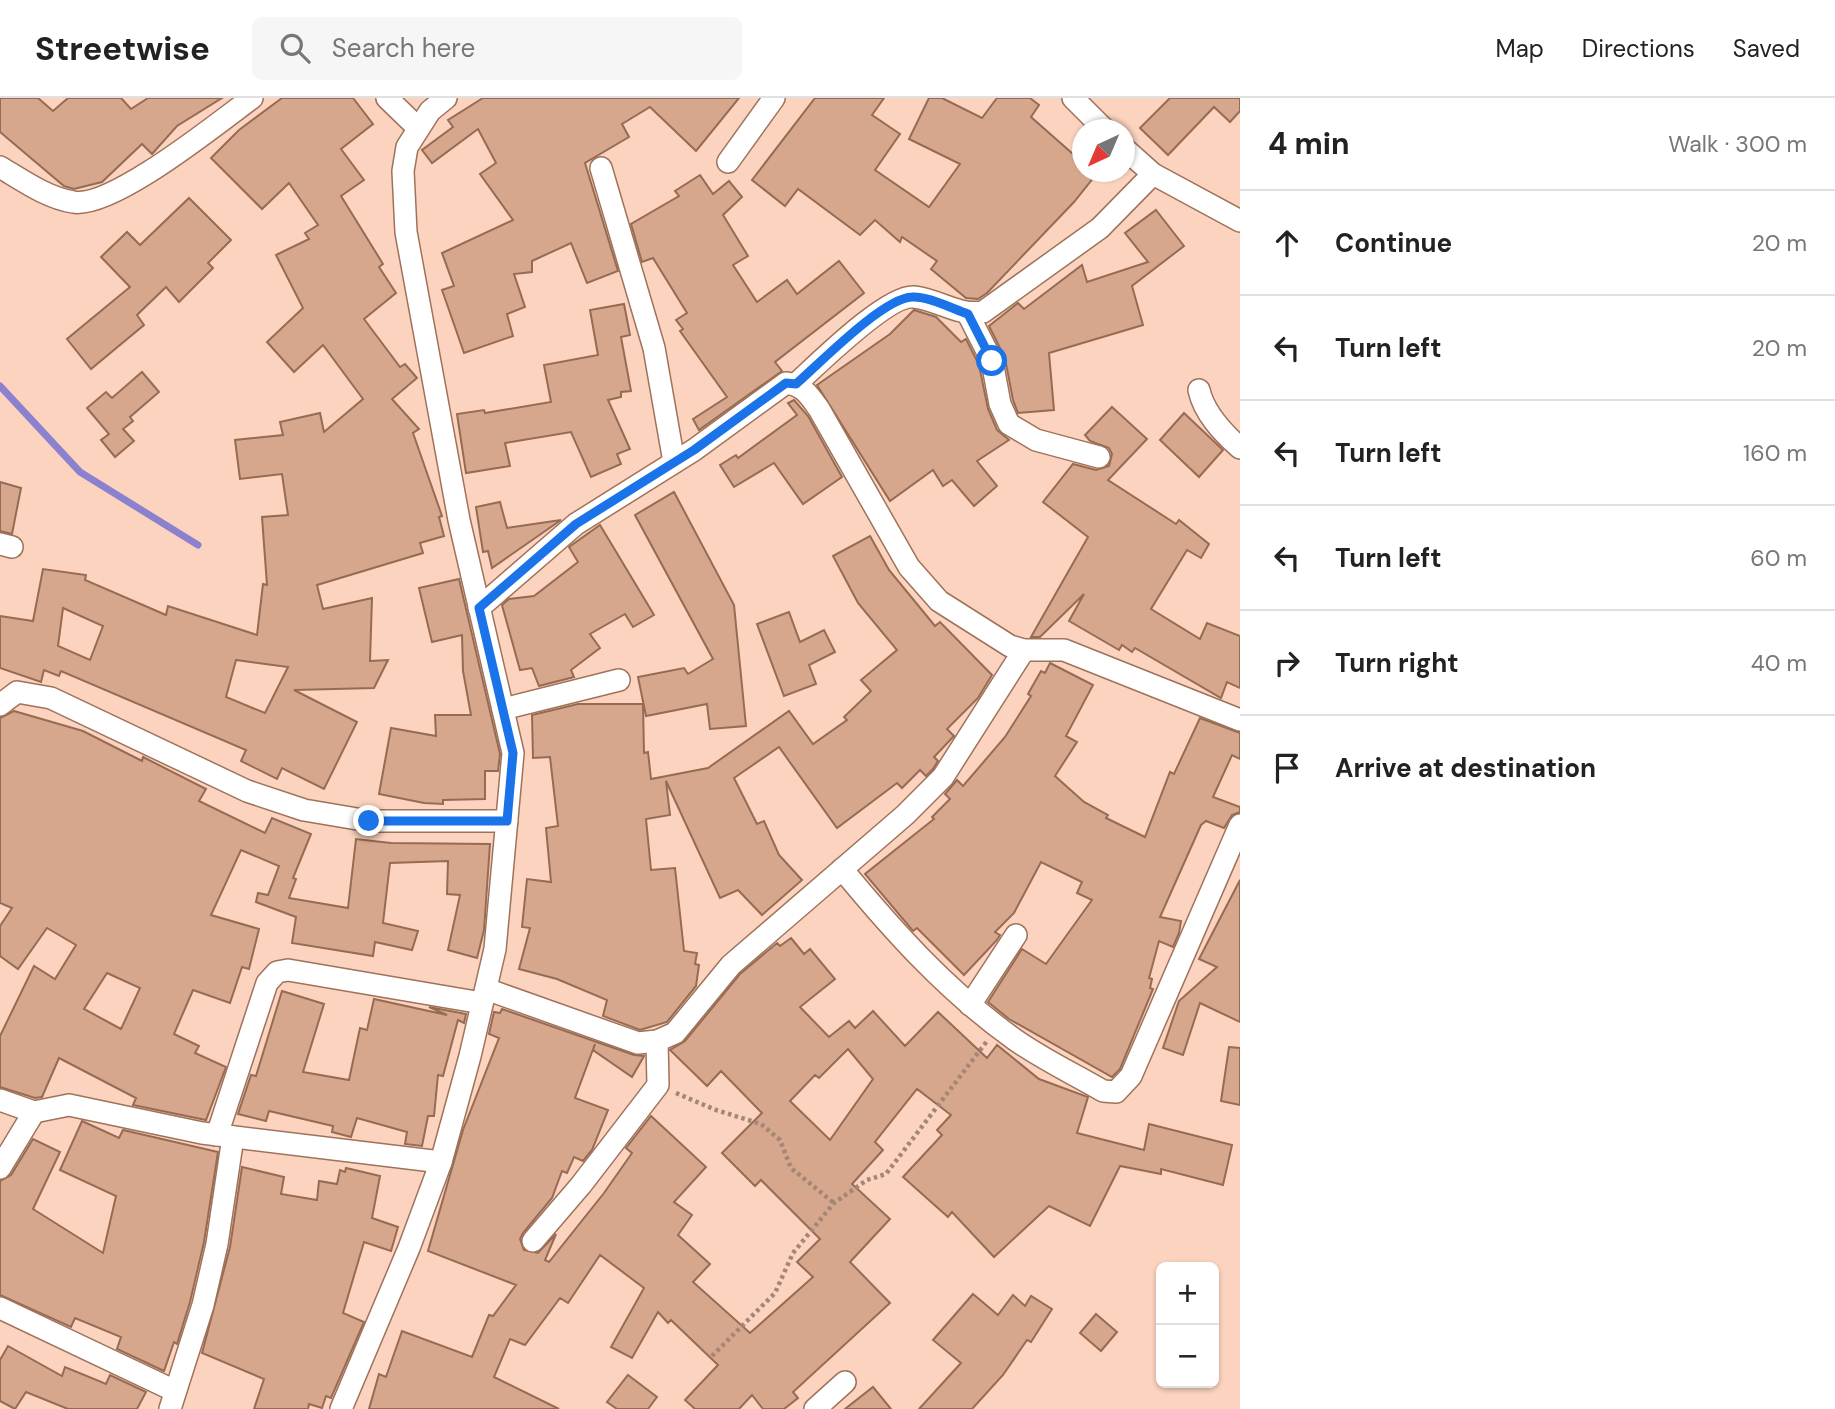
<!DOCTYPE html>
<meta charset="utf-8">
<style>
:root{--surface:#fff;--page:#f6f6f6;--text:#222;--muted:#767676;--line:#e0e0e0}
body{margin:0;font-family:"DM Sans",sans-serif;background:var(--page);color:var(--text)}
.controls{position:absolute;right:21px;bottom:21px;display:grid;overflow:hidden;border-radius:10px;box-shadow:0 2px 5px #0004}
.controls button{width:63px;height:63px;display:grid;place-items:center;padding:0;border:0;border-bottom:2px solid var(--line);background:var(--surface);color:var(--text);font:35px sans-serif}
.compass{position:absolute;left:1072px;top:21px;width:63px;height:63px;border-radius:50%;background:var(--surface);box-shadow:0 2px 5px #0004;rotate:224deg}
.stop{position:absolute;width:21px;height:21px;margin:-16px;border:5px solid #1a73e8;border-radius:50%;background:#fff}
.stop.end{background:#1a73e8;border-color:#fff;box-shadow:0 2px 7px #0008}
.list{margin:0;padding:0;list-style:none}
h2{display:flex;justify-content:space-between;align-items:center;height:91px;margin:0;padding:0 28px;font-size:30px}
h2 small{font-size:23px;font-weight:400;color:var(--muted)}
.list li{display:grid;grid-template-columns:46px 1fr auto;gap:21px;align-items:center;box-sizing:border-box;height:105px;padding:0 28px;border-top:2px solid var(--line)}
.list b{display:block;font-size:26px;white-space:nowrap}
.list em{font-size:23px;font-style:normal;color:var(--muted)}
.icon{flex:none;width:38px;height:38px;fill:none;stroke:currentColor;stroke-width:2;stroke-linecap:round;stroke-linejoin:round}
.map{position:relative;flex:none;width:1240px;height:1311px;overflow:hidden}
header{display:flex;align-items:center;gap:42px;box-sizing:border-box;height:98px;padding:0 35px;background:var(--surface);border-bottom:2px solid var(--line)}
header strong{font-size:33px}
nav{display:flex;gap:38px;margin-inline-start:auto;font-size:24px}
.search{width:490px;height:63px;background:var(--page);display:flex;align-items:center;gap:18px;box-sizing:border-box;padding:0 24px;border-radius:10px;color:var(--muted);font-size:26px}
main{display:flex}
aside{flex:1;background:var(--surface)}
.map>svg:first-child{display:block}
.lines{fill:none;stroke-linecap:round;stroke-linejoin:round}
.stream{stroke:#8c81ce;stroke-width:7}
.building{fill:#d6a78d;stroke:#976b53;stroke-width:2;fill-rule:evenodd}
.street-casing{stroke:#9f725a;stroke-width:24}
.path{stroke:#a48676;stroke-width:4.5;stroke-dasharray:3.5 3.5;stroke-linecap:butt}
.street{stroke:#fff;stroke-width:21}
.route{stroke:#1a73e8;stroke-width:9}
</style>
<header>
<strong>Streetwise</strong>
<div class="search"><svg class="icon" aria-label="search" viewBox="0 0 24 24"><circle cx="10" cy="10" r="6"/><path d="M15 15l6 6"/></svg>Search here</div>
<nav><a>Map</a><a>Directions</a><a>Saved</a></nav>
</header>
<main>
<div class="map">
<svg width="1240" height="1311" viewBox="0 0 1240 1311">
<rect width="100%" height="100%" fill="#fbd3be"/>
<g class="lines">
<path class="stream" d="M0,288L80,374L198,447"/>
</g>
<g class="building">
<path d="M0,0H38L53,13L68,0H121L131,11L148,0H222L177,28L152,56L142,46L102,84L74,91L64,88L0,34Z"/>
<path d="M282,0H353L373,26L341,51L364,82L341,98L383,166L379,169L396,195L364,221L400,269L405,266L417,280L392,301L419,331L413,335L442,418L439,419L444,438L420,445L423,455L317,487L323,511L372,500L370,563L388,562L374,590L294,592L357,624L324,691L282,670L277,681L241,663L246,652L61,573L59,578L44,572L41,584L0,570V518L33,523L43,471L86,477L85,482L166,517L168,508L257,537L263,486L267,487L262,419L288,417L282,376L240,381L235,342L283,337L280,324L320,315L324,334L363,301L323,247L294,274L267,244L303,210L276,157L309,141L305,135L318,127L289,85L262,111L211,60L239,32ZM63,510L103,528L90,562L58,548ZM236,562L288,569L265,615L226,599Z"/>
<path d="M483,0H739L696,53L650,9L622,26L629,39L585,65L618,173L587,185L571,145L532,163V174L514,176L525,209L507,216L513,238L464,255L442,192L454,188L442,155L513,122L480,76L496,65L478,31L432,65L422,52L453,29L448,22Z"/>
<path d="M815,0H884L872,17L900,36L875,72L929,109L960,66L909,41L929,0H942L982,20L997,0H1030L1039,7L1031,19L1082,64V74H1098L1074,104L987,195L978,201L966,200L931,171L937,163L902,139L900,144L875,122L860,137L798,91L785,108L752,82Z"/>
<path d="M1170,0H1240V13L1230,24L1214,9L1168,57L1140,30Z"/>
<path d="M700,77L713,96L729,83L742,99L723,117L748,158L733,167L757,204L787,182L797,196L839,163L864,195L775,264L782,273L699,332L693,321L727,299L680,233L683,231L676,222L687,215L653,160L642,164L631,126L679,98L675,93Z"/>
<path d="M189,100L231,142L208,165L213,170L179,204L166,189L137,217L144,227L91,271L67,241L130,189L101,159L127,134L140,147Z"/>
<path d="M1156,112L1184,148L1132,188L1143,227L1049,255L1054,312L1018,315L1013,302L1005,260L989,228L1018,205L1024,211L1082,167L1087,184L1148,164L1125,135Z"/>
<path d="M624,206L630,237L621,239L631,293L621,294V299L608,302L630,351L617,356L621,366L591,379L571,334L505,345L510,368L466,375L457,316L484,312L485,315L551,304L544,267L598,257L590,212Z"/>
<path d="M914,212L936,219L961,244L966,241L979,267L988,311L997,332L1009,342L977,363L997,388L974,408L952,382L943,388L933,372L890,403L817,287L890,236Z"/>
<path d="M142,274L159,294L130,319L133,323L123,331L134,343L115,359L101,342L109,336L87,310L106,294L112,300Z"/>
<path d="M794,302L808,318L842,379L803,406L774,365L734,389L720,367L736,357L738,360L797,317L788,305Z"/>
<path d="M1112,309L1147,341L1108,382L1176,426L1179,422L1209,446L1201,460L1187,452L1151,511L1200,541L1207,525L1240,538V590L1227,584L1221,600L1135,550L1132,554L1122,547L1119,552L1069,523L1084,496L1040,539H1031L1088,439L1043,404L1073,366L1096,372L1109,368L1112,356L1109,350L1090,343L1085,337Z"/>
<path d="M1184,315L1223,352L1199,379L1160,342Z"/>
<path d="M0,384L21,390L12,436L0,433Z"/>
<path d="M674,394L734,507L746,628L710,631L707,606L646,618L638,579L684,570L688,576L713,561L635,417Z"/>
<path d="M500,404L507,430L561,422L492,470L488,453L483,454L476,409Z"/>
<path d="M600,427L654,517L633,529L625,516L590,536L600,550L571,572L574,579L539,588L532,570L520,572L502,507L509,501L534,498L578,464L569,449Z"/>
<path d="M870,438L889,472L935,528L940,524L992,577L978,600L947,631L954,638L934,659L938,663L933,671L926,678L920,672L902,690L897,685L837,730L779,649L734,680L757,726L764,723L779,757L802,782L762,817L738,792L720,800L666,683L670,717L646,721L651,772L675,770L684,853L697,855L695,866L699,867L696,888L667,924L640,932L603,918L607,902L557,881L519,871L530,830L522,829L527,781L551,784L546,730L558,728L550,659L533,660L532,617L578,606H643L644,655L648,654L651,681L708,670L789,613L813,646L847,622L844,619L871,593L861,582L897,552L858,505L833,458Z"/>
<path d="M459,481L500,656L498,673H485V701L443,702V706L424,705L379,696L391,630L436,638L435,617H471L463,573L462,537L432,544L419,490Z"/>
<path d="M789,514L800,544L824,532L835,554L809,567L816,586L784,598L757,526Z"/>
<path d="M1050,565L1093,587L1066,638L1077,644L1055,678L1084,704L1108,717L1106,720L1145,739L1170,674L1174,676L1200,620L1240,635V661L1232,657L1213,699L1240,709V714L1232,717L1224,730L1206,723L1201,727L1160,819L1181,823L1179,835L1173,849L1159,843L1149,880L1152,881L1150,890L1153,891L1120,971L1112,979L1009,921L988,904L1022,851L1046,866L1092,802L1077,795L1082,784L1041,764L1014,815L995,834L1000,837L997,842L964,877L917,830L913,833L865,776L934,721L932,719L950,701L945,696L957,682L963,688L1005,639L1031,598L1028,596L1041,573L1045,575Z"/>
<path d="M14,613L83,633L142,663L143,659L206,691L199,703L265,735L272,720L311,736L293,780L296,781L289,800L348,810L356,741L391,745L490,746L484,832L477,860L448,852L460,797L447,796L448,763L390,765L383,825L418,833L412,852L375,844L373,858L292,845L296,819L256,804L258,795L268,797L279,768L241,752L211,817L259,831L249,871L242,869L230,905L193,892L174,936L199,948L195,955L226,969L206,1022L133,1007L136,1000L59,960L42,999L35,1000L0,989V938L34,868L55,881L76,847L47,830L18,871L0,858V828L12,810L0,805V620ZM107,875L140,890L121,931L84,911Z"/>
<path d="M1240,782V924L1200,905L1183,957L1163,950L1179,903L1217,869L1199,861Z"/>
<path d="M791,840L804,856L810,851L835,881L800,909L829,939L849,923L855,930L873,913L905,948L938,914L987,960L997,947L1039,981L1088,999L1077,1035L1144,1052L1149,1026L1232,1047L1223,1087L1161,1071V1076L1120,1068L1090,1128L1049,1108L994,1159L952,1114L948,1119L903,1079L942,1037L937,1032L951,1017L917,991L875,1044L883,1052L852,1086L890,1121L850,1164L890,1205L793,1294L798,1300L784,1311H763L752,1297L739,1311H695L685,1302L718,1267L671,1222L668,1225L658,1214L632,1260L611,1249L644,1190L600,1157L568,1205L560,1200L525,1247L510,1241L494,1279L559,1311H369L379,1276L386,1279L402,1233L472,1259L489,1217L493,1218L516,1187L428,1153L463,1032L499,940L489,936L494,914L500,915L502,911L634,957L644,958L632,979L593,952L595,946L575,1000L608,1012L592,1052L583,1063L574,1059L567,1075L562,1073L552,1100L523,1135L520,1141L524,1152L538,1155L556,1136L545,1162L549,1164L604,1095L632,1055L626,1050L651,1018L706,1069L674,1104L692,1117L678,1137L710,1166L693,1184L750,1235L813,1179L797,1164L820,1141L761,1082L755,1088L722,1055L762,1015L721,973L707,988L670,952L685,943L740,876L777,845L780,848ZM848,951L873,981L830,1042L790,1003L815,977L819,980Z"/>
<path d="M282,893L324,906L303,974L349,982L360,930L367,932L374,901L447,917L429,909L466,916L464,925L458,922L443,978L438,977L434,1018H428L422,1048L405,1046L407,1034L357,1020L351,1039L332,1034L333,1028L269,1013L266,1023L238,1016L251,977L256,978Z"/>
<path d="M1229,949L1240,950V1007L1221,1003Z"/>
<path d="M82,1023L119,1040L123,1032L218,1054L204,1144L190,1204L177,1246L174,1244L164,1273L117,1251L121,1239L75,1220L71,1229L0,1197V1083L11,1077L33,1041L60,1054L33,1111L103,1155L116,1098L60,1072Z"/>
<path d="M242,1069L284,1079L281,1096L317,1102L319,1083L337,1086L340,1072L345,1074L346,1070L380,1078L372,1120L398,1129L391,1153L364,1144L343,1215L364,1224L331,1300L326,1298L322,1310L309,1306L308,1311H254L264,1281L202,1255L230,1149Z"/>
<path d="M973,1196L998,1217L1013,1197L1025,1208L1031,1198L1052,1211L1031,1244L1027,1242L1003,1277L972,1311H919L961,1265L933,1242Z"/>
<path d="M1096,1216L1117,1234L1101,1253L1080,1235Z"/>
<path d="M8,1248L62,1278L65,1269L106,1286L110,1277L146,1294L137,1311H68L26,1294L15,1311L0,1303V1262Z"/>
<path d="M628,1277L657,1299L648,1311H617L607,1304Z"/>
<path d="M873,1289L891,1311H845Z"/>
</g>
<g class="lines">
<defs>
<g id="street">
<path d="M387,0L417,29"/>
<path d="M1073,0L1105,32"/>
<path d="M1125,51L1153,76L1240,123"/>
<path d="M728,64L774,0"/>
<path d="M0,69C22,82 47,100 73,104C111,112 219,24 252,0"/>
<path d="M601,70L654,250L674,364"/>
<path d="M968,216L992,263L1000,306L1009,326L1036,342L1099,359"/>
<path d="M796,286C817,267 888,196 914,199C939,202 958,218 983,214L1100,130L1153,76"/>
<path d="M1199,292C1204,315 1222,334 1240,350"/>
<path d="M0,446L12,449"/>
<path d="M479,510L576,426L694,352L786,285C803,287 809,297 819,311L909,469L939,503L1010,548L1024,552H1064L1240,622"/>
<path d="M0,607L17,594L51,600L247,693L304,712L369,723H507"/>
<path d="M503,611L619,582"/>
<path d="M842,771C894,834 947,893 1014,941C1042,961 1074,976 1103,993L1116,994L1131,978L1240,727"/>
<path d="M486,891L638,945L657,943L675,935L731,867L905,717L943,679L1024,552"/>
<path d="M970,907L1016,837"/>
<path d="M0,1002L34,1014L69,1007L202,1035L441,1064"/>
<path d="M217,1037L267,885L277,874L288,872L482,905"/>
<path d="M0,1070L34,1014"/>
<path d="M533,1143L581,1087L658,987L657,943"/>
<path d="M0,1210L175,1293"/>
<path d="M170,1311L203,1207L217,1146L233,1039"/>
<path d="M341,1311L409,1150L441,1064L470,958L495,851L513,655L459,422L406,134L403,73L407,49L430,13L446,0"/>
<path d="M815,1311L845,1284"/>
</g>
</defs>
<use href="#street" class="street-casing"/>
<g class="path">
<path d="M676,995L716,1012L761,1026L780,1042L791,1070L834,1105"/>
<path d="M712,1258L775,1195L793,1155L834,1105L867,1082L886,1076L987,943"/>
</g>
<use href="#street" class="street"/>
</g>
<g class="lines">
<path class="route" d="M369,723H507L513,655L479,510L576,426L694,352L786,285L796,286C819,266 883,200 912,199C928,198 953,211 968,216L992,263"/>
</g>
</svg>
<div class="controls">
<button>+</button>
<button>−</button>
</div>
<svg class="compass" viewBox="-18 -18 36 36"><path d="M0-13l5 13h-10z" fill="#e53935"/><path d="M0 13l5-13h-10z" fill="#767676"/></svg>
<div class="stop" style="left:992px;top:263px"></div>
<div class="stop end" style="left:369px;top:723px"></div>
</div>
<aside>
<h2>4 min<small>Walk · 300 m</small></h2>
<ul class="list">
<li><svg class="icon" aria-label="ahead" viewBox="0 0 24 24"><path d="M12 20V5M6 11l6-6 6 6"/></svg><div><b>Continue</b></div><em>20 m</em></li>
<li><svg class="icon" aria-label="left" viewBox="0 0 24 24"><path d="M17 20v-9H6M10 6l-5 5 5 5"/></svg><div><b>Turn left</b></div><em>20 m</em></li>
<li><svg class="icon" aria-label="left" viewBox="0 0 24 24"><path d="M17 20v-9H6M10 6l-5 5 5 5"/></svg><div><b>Turn left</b></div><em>160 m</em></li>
<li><svg class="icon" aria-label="left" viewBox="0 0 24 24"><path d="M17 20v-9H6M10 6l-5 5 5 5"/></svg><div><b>Turn left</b></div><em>60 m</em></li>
<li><svg class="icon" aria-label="right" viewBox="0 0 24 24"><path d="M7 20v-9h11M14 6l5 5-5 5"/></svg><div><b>Turn right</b></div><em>40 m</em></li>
<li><svg class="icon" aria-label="arrive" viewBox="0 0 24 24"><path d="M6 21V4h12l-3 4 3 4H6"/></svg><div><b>Arrive at destination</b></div></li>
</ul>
</aside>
</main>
